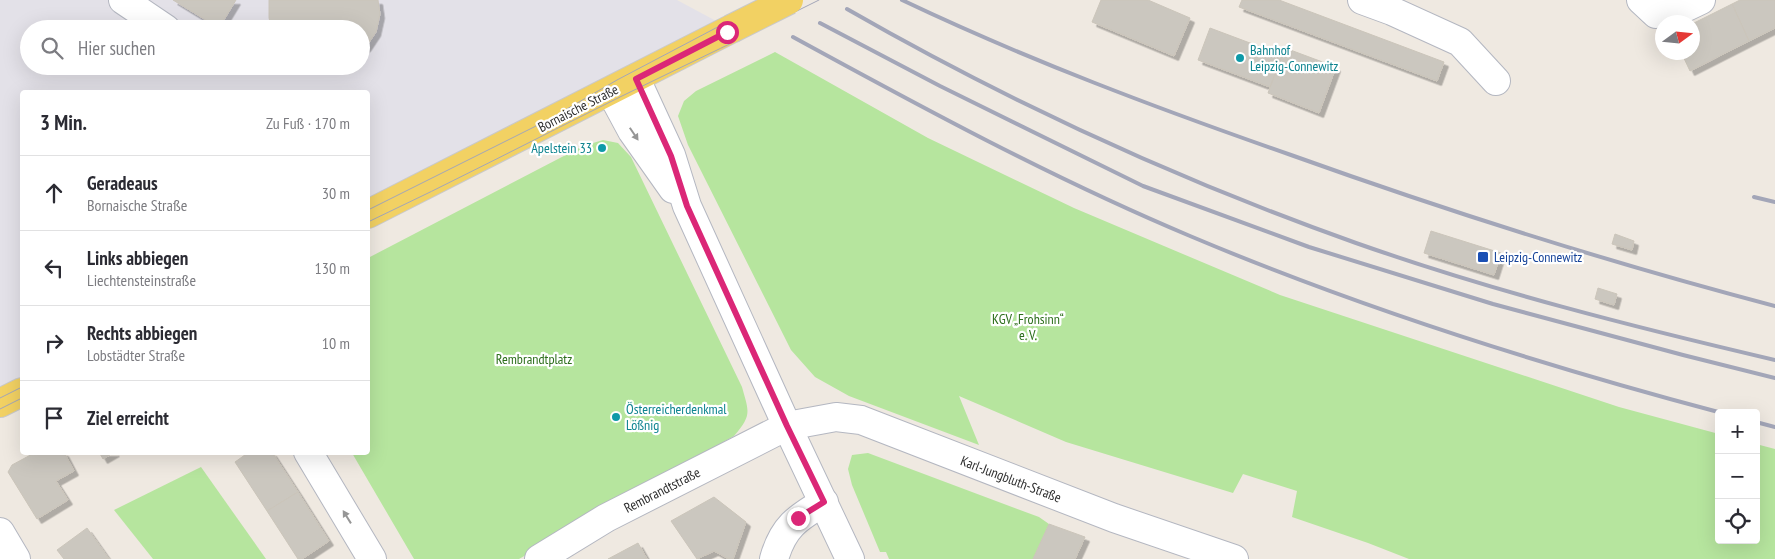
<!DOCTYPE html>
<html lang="de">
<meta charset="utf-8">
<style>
:root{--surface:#fff;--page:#f2f2f3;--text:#2b2b33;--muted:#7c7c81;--line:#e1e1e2}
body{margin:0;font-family:"PT Sans Narrow",sans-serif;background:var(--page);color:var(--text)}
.controls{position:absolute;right:15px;bottom:15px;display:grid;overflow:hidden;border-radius:5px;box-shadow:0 5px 20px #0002}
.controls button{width:45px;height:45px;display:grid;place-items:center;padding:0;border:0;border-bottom:1px solid var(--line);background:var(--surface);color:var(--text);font:25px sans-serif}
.compass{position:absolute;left:1655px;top:15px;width:45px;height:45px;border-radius:50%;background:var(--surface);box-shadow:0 5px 20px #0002;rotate:75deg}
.stop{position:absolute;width:15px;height:15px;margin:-11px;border:4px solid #db2777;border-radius:50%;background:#fff}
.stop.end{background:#db2777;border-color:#fff;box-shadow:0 1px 5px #0008}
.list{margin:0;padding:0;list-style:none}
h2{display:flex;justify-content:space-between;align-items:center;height:65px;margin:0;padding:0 20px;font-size:21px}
h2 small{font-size:16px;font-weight:400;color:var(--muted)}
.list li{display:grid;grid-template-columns:32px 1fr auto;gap:15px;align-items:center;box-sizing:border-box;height:75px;padding:0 20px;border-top:1px solid var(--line)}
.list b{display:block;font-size:19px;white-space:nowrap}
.list p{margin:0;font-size:16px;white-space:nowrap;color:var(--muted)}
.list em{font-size:16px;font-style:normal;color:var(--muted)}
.icon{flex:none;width:28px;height:28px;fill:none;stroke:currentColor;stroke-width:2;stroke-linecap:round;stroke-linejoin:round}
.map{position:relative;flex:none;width:1775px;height:559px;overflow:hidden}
.search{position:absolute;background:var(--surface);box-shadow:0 5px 20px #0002;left:20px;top:20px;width:350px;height:55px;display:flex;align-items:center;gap:12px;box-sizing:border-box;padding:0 18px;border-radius:28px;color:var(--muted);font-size:19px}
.panel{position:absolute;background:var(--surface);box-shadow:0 5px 20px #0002;left:20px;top:90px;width:350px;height:365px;border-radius:5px}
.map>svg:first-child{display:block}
.industrial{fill:#e3e1e8;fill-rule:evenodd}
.green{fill:#b6e59e}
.building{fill:#cbc7bf;stroke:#cbc5ba;filter:url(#shadow)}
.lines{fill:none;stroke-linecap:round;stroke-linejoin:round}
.minor-casing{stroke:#b4b7c1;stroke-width:30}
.major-casing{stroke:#c9c9c9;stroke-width:30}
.minor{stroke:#fff;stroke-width:28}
.major{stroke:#f2d163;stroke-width:28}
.tram{stroke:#a3a6b8;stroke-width:1}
.rail{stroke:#a3a6b8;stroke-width:4}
.major-bridge-casing{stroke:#c9c9c9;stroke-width:30;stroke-linecap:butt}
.major-bridge{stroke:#f2d163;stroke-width:28}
.oneway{fill:#969696}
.route{stroke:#db2777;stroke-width:6}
.culture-dot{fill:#0f9aa8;stroke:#fff;stroke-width:2}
.transit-dot{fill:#1a4fb4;stroke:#fff;stroke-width:2}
.labels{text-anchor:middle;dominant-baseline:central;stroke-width:4.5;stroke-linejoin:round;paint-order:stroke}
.culture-label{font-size:14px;fill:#0d838f;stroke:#fff;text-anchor:start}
.street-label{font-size:14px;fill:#2e2e2e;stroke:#fff}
.transit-label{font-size:14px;fill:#164399;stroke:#fff;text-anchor:start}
.park-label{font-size:14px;fill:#2c6e1b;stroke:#fff}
</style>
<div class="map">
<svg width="1775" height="559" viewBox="0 0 1775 559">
<defs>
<filter id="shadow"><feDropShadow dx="4.5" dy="4.5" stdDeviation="0" flood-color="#0004"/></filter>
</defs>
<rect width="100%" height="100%" fill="#efe9e1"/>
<path class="industrial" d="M0,0H677L731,29L368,214V92H22V392L0,403ZM29,29H361V66H29Z"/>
<g class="green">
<path d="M775,52L928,138L1074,208L1280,295L1619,407L1719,434V540H1756V444L1775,449V559H1409L1368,543L1292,517L1297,491L1243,474L1233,493L1066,442L959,396L979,445L849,396L815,377L791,350L688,145L678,116L684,101L696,91Z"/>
<path d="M603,140L618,143L631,157L742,387C749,412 752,415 734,436L519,559H414L352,453L368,452V258L583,146Z"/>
<path d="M868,453L1039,517L1049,524L1033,559H889L886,552H880L852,485L848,469L852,455Z"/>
<path d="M201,467L266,559H153L114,510Z"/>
</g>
<g class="building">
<path d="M173,0H236L219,28Z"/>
<path d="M269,0H378L380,14L376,32L366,47L361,52V29H272L269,18Z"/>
<path d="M1101,0H1148L1190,18L1174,56L1092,22Z"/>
<path d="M1242,0H1279L1444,62L1437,81L1239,7Z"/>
<path d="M1740,0H1775V28L1749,41L1732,4Z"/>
<path d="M1732,4L1749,41L1690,71L1681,52H1692V24Z"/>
<path d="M1210,28L1282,55L1270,87L1198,60Z"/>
<path d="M1285,48L1336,67L1319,113L1268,93Z"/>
<path d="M1431,231L1501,253L1494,275L1424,253Z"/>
<path d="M1615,234L1634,241L1632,250L1612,244Z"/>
<path d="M1598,288L1617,294L1614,305L1595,299Z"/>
<path d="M36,452H64L74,471L56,481L68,500L37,519L8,472L12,465Z"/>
<path d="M99,452H115L103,459Z"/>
<path d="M249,452H272L298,492L267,511L235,462Z"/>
<path d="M298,492L329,541L302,559H298L267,511Z"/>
<path d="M714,497L746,522L733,559H729L714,551L697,559L671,521Z"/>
<path d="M1049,524L1085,537L1075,559H1033Z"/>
<path d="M87,528L109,559H64L57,550Z"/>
<path d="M638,543L647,559H608Z"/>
</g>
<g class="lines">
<defs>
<g id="minor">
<path d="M123,0L166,29"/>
<path d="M1362,0L1392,11L1460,42L1496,81"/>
<path d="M1641,0L1656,14L1678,11L1701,0"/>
<path d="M636,79L671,155L687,206L787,426L850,559"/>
<path d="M611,92L632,131L673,189"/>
<path d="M308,452L372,559"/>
<path d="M0,532L16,559"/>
<path d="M539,559L606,518L787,426L836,417L861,420L1114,518L1234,559"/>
<path d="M774,559C783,527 797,518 824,502"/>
</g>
<g id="major">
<path d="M368,214L731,29"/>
<path d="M0,403L22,392"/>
</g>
</defs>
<use href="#minor" class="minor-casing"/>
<use href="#major" class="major-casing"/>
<use href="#minor" class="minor"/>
<use href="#major" class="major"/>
<g class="tram">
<path d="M368,210L548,120L617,80L769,0"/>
<path d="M368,222C453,182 537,138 622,96C687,64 754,33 819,0"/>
<path d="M0,398L22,387"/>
<path d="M0,409L22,398"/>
</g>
<g class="rail">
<path d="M902,0C1028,60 1159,109 1291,155C1450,212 1611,263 1775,306"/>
<path d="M847,9C1009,102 1179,180 1356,243C1492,291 1634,327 1775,360"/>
<path d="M820,23L940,86L1143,186L1309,247L1493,304L1683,355L1775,378"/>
<path d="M793,37C923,108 1054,179 1190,236C1363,309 1541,365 1722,413"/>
<path d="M1754,197L1775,202"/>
<path d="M1756,422L1775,427"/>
</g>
<defs>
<path id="major-bridge" d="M731,29L789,0"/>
</defs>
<use href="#major-bridge" class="major-bridge-casing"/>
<use href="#major-bridge" class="major-bridge"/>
</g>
<defs><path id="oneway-solid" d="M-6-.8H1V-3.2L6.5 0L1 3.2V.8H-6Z" transform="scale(1.25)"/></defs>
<g class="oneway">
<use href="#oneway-solid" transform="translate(634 134) rotate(56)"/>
<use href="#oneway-solid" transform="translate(347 517) rotate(-122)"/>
</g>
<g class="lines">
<path class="route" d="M727,32L636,79L671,156L687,206L787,426L824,502L798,518"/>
</g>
<g class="culture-dot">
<circle cx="1240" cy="58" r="5"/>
<circle cx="602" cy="148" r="5"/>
<circle cx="616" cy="417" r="5"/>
</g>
<rect class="transit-dot" x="1477" y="251" width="12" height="12" rx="2.5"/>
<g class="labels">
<g class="culture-label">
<text x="1250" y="50">Bahnhof<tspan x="1250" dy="16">Leipzig-Connewitz</tspan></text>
<text x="592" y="148" text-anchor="end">Apelstein 33</text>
<text x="626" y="409">Österreicherdenkmal<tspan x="626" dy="16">Lößnig</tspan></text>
</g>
<g class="street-label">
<text transform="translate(578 108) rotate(-27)">Bornaische Straße</text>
<text transform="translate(1011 479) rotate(21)">Karl-Jungbluth-Straße</text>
<text transform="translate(662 490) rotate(-27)">Rembrandtstraße</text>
</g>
<g class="transit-label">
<text x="1494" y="257">Leipzig-Connewitz</text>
</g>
<g class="park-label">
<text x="1028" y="319">KGV „Frohsinn“<tspan x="1028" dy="16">e. V.</tspan></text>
<text x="534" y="359">Rembrandtplatz</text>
</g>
</g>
</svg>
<div class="controls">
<button>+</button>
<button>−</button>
<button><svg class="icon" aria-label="locate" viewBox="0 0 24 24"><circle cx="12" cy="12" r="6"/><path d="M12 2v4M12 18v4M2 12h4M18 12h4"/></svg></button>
</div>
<svg class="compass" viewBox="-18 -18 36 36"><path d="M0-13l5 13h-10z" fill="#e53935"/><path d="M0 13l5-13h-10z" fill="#7c7c81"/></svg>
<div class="stop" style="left:727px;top:32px"></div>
<div class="stop end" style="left:798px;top:518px"></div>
<div class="search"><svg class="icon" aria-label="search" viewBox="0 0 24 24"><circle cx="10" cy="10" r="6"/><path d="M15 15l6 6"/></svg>Hier suchen</div>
<section class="panel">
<h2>3 Min.<small>Zu Fuß · 170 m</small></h2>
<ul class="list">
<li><svg class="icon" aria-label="ahead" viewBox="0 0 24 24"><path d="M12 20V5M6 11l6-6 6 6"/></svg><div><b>Geradeaus</b><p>Bornaische Straße</p></div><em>30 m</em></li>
<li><svg class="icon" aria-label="left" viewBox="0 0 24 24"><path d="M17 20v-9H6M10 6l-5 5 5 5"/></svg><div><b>Links abbiegen</b><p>Liechtensteinstraße</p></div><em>130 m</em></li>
<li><svg class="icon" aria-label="right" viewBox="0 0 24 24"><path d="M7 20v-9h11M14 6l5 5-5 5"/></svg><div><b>Rechts abbiegen</b><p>Lobstädter Straße</p></div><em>10 m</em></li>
<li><svg class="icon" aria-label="arrive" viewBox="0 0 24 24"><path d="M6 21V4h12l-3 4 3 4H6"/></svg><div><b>Ziel erreicht</b></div></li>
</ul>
</section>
</div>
